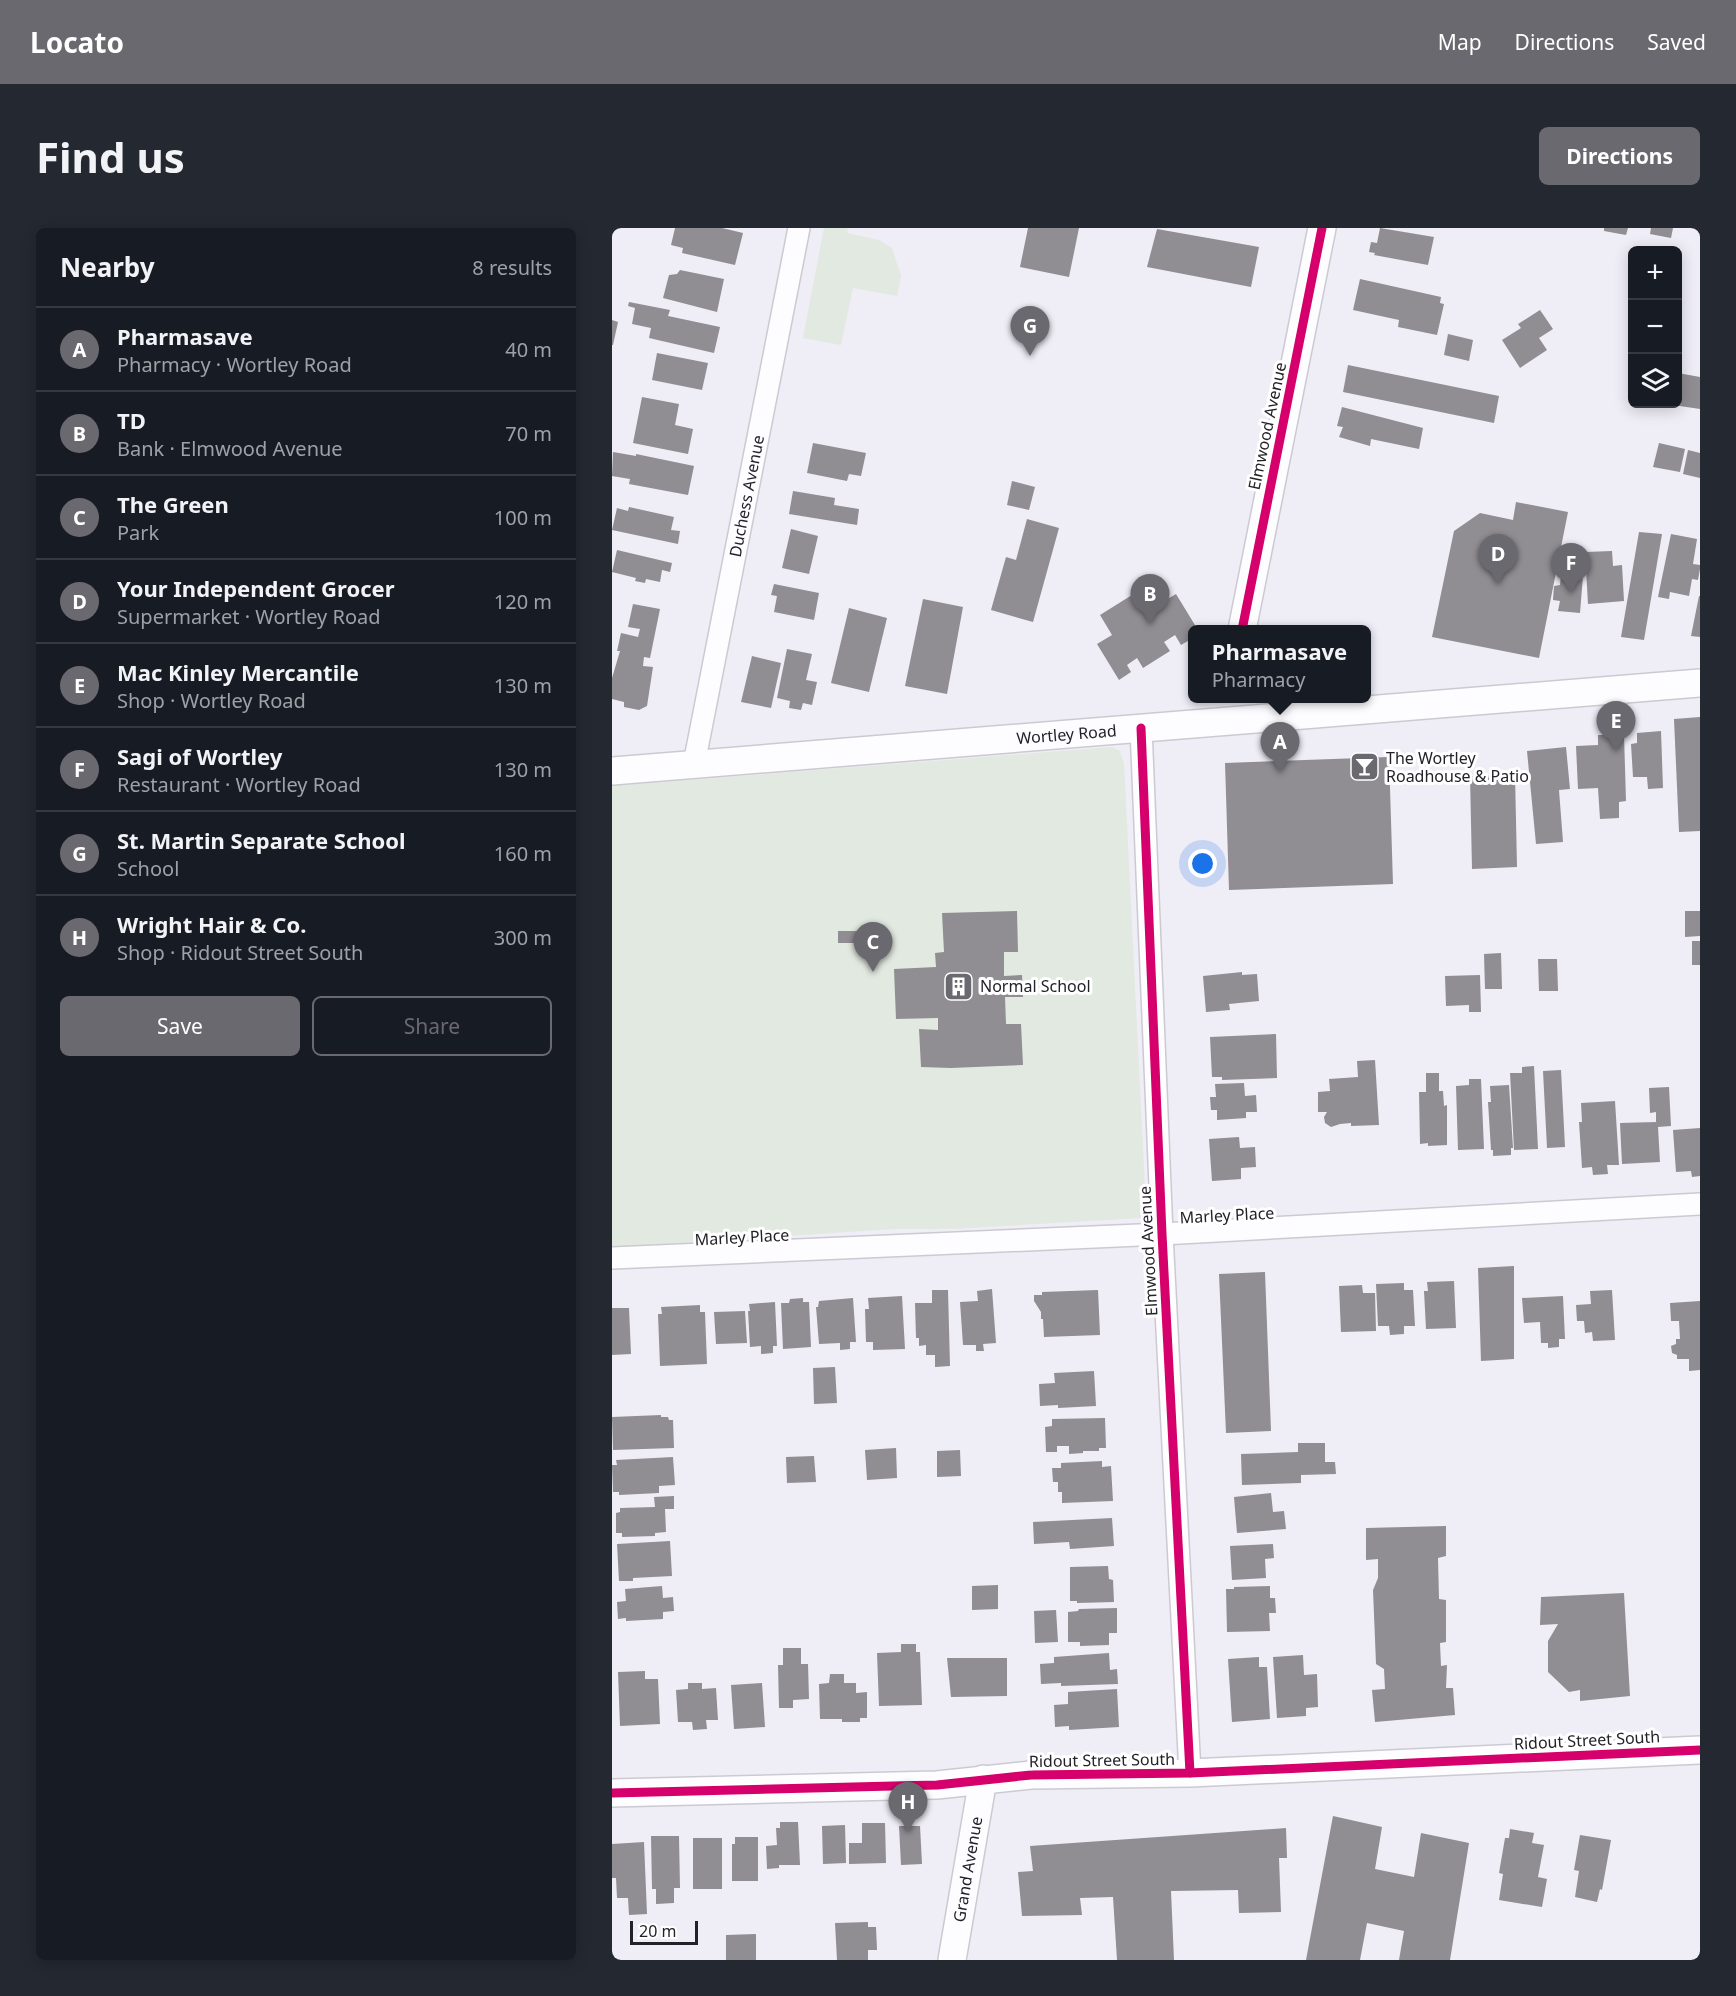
<!DOCTYPE html>
<meta charset="utf-8">
<style>
:root{--surface:#171b24;--page:#242831;--text:#f1f3f6;--muted:#9ea1a6;--line:#363941;--accent:#6b6970}
body{margin:0;font-family:"Noto Sans",sans-serif;background:var(--page);color:var(--text)}
.controls{position:absolute;right:18px;top:18px;display:grid;overflow:hidden;border-radius:9px;box-shadow:0 3px 15px #0003}
.controls button{width:54px;height:54px;display:grid;place-items:center;padding:0;border:0;border-bottom:2px solid var(--line);background:var(--surface);color:var(--text);font:30px sans-serif}
.scale{position:absolute;left:18px;bottom:15px;width:68px;box-sizing:border-box;padding-left:6px;border:3px solid #242228;border-top:0;font-size:16px;line-height:21px;white-space:nowrap;color:#242228;-webkit-text-stroke:4px #fff;paint-order:stroke}
.you{position:absolute;left:591px;top:636px;width:21px;height:21px;margin:-15px;border:4px solid #fff;border-radius:50%;background:#1a73e8;box-shadow:0 0 0 9px #1a73e833}
.badge{display:grid;place-items:center;width:39px;height:39px;border-radius:50%;background:var(--accent);color:#fff;font-size:20px;font-weight:700}
.pin{position:absolute;translate:-50% -50px;filter:drop-shadow(0 2px 3px #0008)}
.pin::after{content:'';position:absolute;top:32px;width:21px;height:18px;background:inherit;clip-path:polygon(0 0,100% 0,50% 100%)}
.popup{position:absolute;left:576px;top:397px;width:183px;height:78px;box-sizing:border-box;display:grid;place-content:center;border-radius:9px;background:var(--surface);filter:drop-shadow(0 2px 4px #0005);font-size:20px;white-space:nowrap;color:var(--muted)}
.popup b{font-size:22px;color:var(--text)}
.popup::after{content:'';position:absolute;left:50%;top:100%;margin-left:-12px;border:12px solid transparent;border-top-color:var(--surface)}
.list{margin:0;padding:0;list-style:none}
h2{display:flex;justify-content:space-between;align-items:center;height:78px;margin:0;padding:0 24px;font-size:26px}
h2 small{font-size:20px;font-weight:400;color:var(--muted)}
.list li{display:grid;grid-template-columns:39px 1fr auto;gap:18px;align-items:center;box-sizing:border-box;height:84px;padding:0 24px;border-top:2px solid var(--line)}
.list b{display:block;font-size:22px;white-space:nowrap}
.list p{margin:0;font-size:20px;white-space:nowrap;color:var(--muted)}
.list em{font-size:20px;font-style:normal;color:var(--muted)}
.actions{display:flex;gap:12px;padding:18px 24px}
.actions a{flex:1;padding:14px 0;border:2px solid var(--accent);border-radius:9px;text-align:center;font-size:21px;color:var(--accent)}
.actions .main{background:var(--accent);color:#fff}
.icon{flex:none;width:33px;height:33px;fill:none;stroke:currentColor;stroke-width:2;stroke-linecap:round;stroke-linejoin:round}
.map{position:relative;flex:none;width:1088px;height:1732px;overflow:hidden;border-radius:9px}
header{display:flex;align-items:center;gap:36px;box-sizing:border-box;height:84px;padding:0 30px;background:var(--accent);color:#fff}
header strong{font-size:28px}
nav{display:flex;gap:33px;margin-inline-start:auto;font-size:21px}
.intro{display:flex;align-items:center;justify-content:space-between;box-sizing:border-box;height:144px;padding:0 36px}
h1{margin:0;font-size:42px}
.button{padding:15px 27px;border-radius:9px;background:var(--accent);color:#fff;font-size:21px;font-weight:700}
main{display:flex;gap:36px;padding:0 36px}
aside{flex:1;background:var(--surface);border-radius:9px;box-shadow:0 3px 15px #0003}
.map>svg:first-child{display:block}
.green{fill:#e1e9e0}
.building{fill:#908d93}
.lines{fill:none;stroke-linecap:round;stroke-linejoin:round}
.minor-casing{stroke:#cccad1;stroke-width:24}
.tertiary-casing{stroke:#cccad1;stroke-width:30}
.minor{stroke:#fdfcfe;stroke-width:21}
.tertiary{stroke:#fdfcfe;stroke-width:27}
.cycleway-casing{stroke:#fff;stroke-width:13}
.cycleway{stroke:#d6006c;stroke-width:9}
.labels{text-anchor:middle;dominant-baseline:central;stroke-width:6;stroke-linejoin:round;paint-order:stroke}
.street-label{font-size:16px;fill:#242228;stroke:#fff}
.poi-label{font-size:16px;fill:#242228;stroke:#fff;text-anchor:start}
</style>
<header>
<strong>Locato</strong>
<nav><a>Map</a><a>Directions</a><a>Saved</a></nav>
</header>
<div class="intro"><h1>Find us</h1><a class="button">Directions</a></div>
<main>
<aside>
<h2>Nearby<small>8 results</small></h2>
<ul class="list">
<li><span class="badge">A</span><div><b>Pharmasave</b><p>Pharmacy · Wortley Road</p></div><em>40 m</em></li>
<li><span class="badge">B</span><div><b>TD</b><p>Bank · Elmwood Avenue</p></div><em>70 m</em></li>
<li><span class="badge">C</span><div><b>The Green</b><p>Park</p></div><em>100 m</em></li>
<li><span class="badge">D</span><div><b>Your Independent Grocer</b><p>Supermarket · Wortley Road</p></div><em>120 m</em></li>
<li><span class="badge">E</span><div><b>Mac Kinley Mercantile</b><p>Shop · Wortley Road</p></div><em>130 m</em></li>
<li><span class="badge">F</span><div><b>Sagi of Wortley</b><p>Restaurant · Wortley Road</p></div><em>130 m</em></li>
<li><span class="badge">G</span><div><b>St. Martin Separate School</b><p>School</p></div><em>160 m</em></li>
<li><span class="badge">H</span><div><b>Wright Hair &amp; Co.</b><p>Shop · Ridout Street South</p></div><em>300 m</em></li>
</ul>
<div class="actions"><a class="main">Save</a><a>Share</a></div>
</aside>
<div class="map">
<svg width="1088" height="1732" viewBox="0 0 1088 1732">
<rect width="100%" height="100%" fill="#efedf6"/>
<g class="green">
<path d="M212,0H236L235,5L267,12L280,20L289,48L285,68L241,60L229,117L191,110Z"/>
<path d="M500,519L508,523L512,536L534,981L528,990L341,1001H281L0,1020V558Z"/>
</g>
<g class="building">
<path d="M63,0H110L131,5L123,37L70,25L71,20L59,17Z"/>
<path d="M416,0H467L457,49L408,39Z"/>
<path d="M768,0L822,9L816,37L762,27L763,25L757,24L759,14L765,15Z"/>
<path d="M992,0H1016L1014,7L992,3Z"/>
<path d="M1039,0H1061L1059,10L1038,6Z"/>
<path d="M545,1L647,19L639,59L535,39Z"/>
<path d="M68,42L112,51L105,84L51,70L57,47L65,46Z"/>
<path d="M748,51L829,69L828,75L832,76L825,107L786,99L787,92L741,82Z"/>
<path d="M17,74L58,82L56,88L108,99L102,125L37,110L39,100L20,96L23,80L16,78Z"/>
<path d="M928,82L941,101L927,110L935,122L908,140L890,112L909,100L906,96Z"/>
<path d="M0,92L6,94L1,117H0Z"/>
<path d="M836,106L861,112L857,133L832,127Z"/>
<path d="M45,125L96,135L90,162L40,152Z"/>
<path d="M736,137L887,168L882,195L731,164Z"/>
<path d="M1066,145L1088,149V181L1061,177L1066,176Z"/>
<path d="M30,169L67,176L63,197L81,201L76,226L21,215Z"/>
<path d="M730,179L811,200L807,221L759,211L758,218L727,209L731,199L725,198Z"/>
<path d="M201,215L254,225L249,248L237,246L235,253L195,245Z"/>
<path d="M1047,215L1073,221L1068,244L1041,239Z"/>
<path d="M1076,222L1088,225V250L1071,246Z"/>
<path d="M1,224L24,228V226L82,238L76,267L17,256L18,251L0,248Z"/>
<path d="M400,253L423,259L417,282L395,277Z"/>
<path d="M181,263L223,270L222,277L247,281L245,297L177,286Z"/>
<path d="M904,274L956,284L927,430L820,409L842,303L868,285L901,292Z"/>
<path d="M17,279L62,289L59,302L68,303L66,316L0,302L5,280L16,283Z"/>
<path d="M415,291L447,300L421,394L379,382L394,329L404,332Z"/>
<path d="M179,301L206,308L197,346L170,340Z"/>
<path d="M1027,304L1050,306L1032,412L1009,409Z"/>
<path d="M1059,306L1085,311L1081,336L1088,337V341L1086,352L1080,351L1077,368L1058,364L1057,371L1046,369Z"/>
<path d="M5,322L60,335L58,344L50,342L48,354L34,351L33,355L23,353L24,350L0,344Z"/>
<path d="M1000,323L1001,338L1010,337L1012,373L976,376L973,324Z"/>
<path d="M949,346L971,348L968,385L946,383L948,373L941,372L942,358L948,357Z"/>
<path d="M162,356L207,365L202,392L162,384L165,368L159,367Z"/>
<path d="M536,357L547,376L564,366L586,402H581V410L569,417L563,407L552,414L558,423L531,440L525,430L515,437L519,444L507,452L485,416L500,407L488,387Z"/>
<path d="M1087,368H1088V409L1079,408Z"/>
<path d="M311,371L351,379L335,466L293,458Z"/>
<path d="M21,376L48,381L38,430L32,429L31,438L41,439L35,478L27,482L12,479V474L0,471V450L8,423H5L9,405L26,409L28,401L16,399Z"/>
<path d="M237,380L275,390L257,464L219,455Z"/>
<path d="M175,421L200,426L194,452L205,454L200,477L191,475L189,482L177,480L178,473L165,470Z"/>
<path d="M140,428L169,435L159,480L129,474Z"/>
<path d="M1088,489V603L1067,604L1062,491Z"/>
<path d="M1049,503L1051,560L1036,561L1035,549H1021L1019,516L1025,515V505Z"/>
<path d="M986,507H1012L1014,573L1007,574V590L988,591L986,560L966,561L964,518L986,517Z"/>
<path d="M954,519L958,561L947,562L951,614L924,616L915,523Z"/>
<path d="M777,529L781,656L617,662L613,535Z"/>
<path d="M903,547L905,639L860,641L858,548Z"/>
<path d="M405,683L406,724H392V748L410,747L411,769H393L394,796H409L411,837L339,840L309,839L307,801L326,802V790L284,791L282,741L324,739L323,725L332,724L330,685Z"/>
<path d="M1073,683H1088V708L1073,709Z"/>
<path d="M226,703H246L247,715H226Z"/>
<rect x="1080" y="713" width="8" height="24"/>
<path d="M889,725L890,761H873L872,726Z"/>
<path d="M926,731H945L946,763H927Z"/>
<path d="M630,744V747L645,746L647,773L617,776L618,782L594,784L591,748Z"/>
<path d="M868,747L869,784H857V777L834,778L833,748Z"/>
<path d="M664,806L665,850L610,852V849H600L598,809Z"/>
<path d="M763,832L767,897L739,898V895L728,896L719,899L713,895L712,889L715,884H706V864L718,863L717,851L746,849L745,833Z"/>
<path d="M922,838L926,921L902,922L898,845H910V839Z"/>
<path d="M949,842L953,919L935,920L931,843Z"/>
<path d="M814,845H827V863H831L832,878L835,877V917L816,918V915L808,916L807,864H814Z"/>
<path d="M857,851H869L872,921L846,922L844,858L857,857Z"/>
<path d="M632,855L633,868L644,867L645,884H634V890L605,892V882H599L598,869H604L603,856Z"/>
<path d="M897,857L901,920H899V927L881,928V922H879L876,874H879L878,858Z"/>
<path d="M1057,859L1059,898L1046,899L1048,934L1010,936L1008,895L1044,894V884L1038,885L1037,860Z"/>
<path d="M1003,873L1007,937H995L996,946L981,947L980,939L970,940L967,894H970L969,875Z"/>
<path d="M1088,900V948L1080,949L1079,943L1064,944L1061,902Z"/>
<path d="M627,909L628,920L643,919L644,939L629,940V951L600,953L597,911Z"/>
<path d="M902,1038V1131L869,1133L866,1040Z"/>
<path d="M653,1044L659,1203L614,1205L607,1046Z"/>
<path d="M842,1053L844,1100L814,1101L812,1063H816L815,1054Z"/>
<path d="M792,1055V1062H801L803,1098H792V1106L778,1107L777,1098H766L764,1056Z"/>
<path d="M750,1057L751,1065H763L764,1103L729,1104L727,1058Z"/>
<path d="M380,1061L384,1115L371,1116L372,1123H364V1117H351L348,1074L366,1073L365,1063Z"/>
<path d="M320,1062H336L338,1138L323,1139V1127H314V1117L307,1118V1110H304L303,1075H320Z"/>
<path d="M486,1062L488,1107L432,1109L431,1091H429V1084L422,1073V1067H430V1064Z"/>
<path d="M1000,1062L1003,1112L981,1113L980,1104L973,1105L972,1093H965L964,1077L979,1076L978,1063Z"/>
<path d="M290,1068L293,1121L261,1122V1114H254L253,1081H257L256,1070Z"/>
<path d="M951,1068L953,1111H947V1119L936,1120V1115H929L928,1094L912,1095L910,1070Z"/>
<path d="M191,1070V1074H197L199,1119L171,1121L169,1075H177L178,1071Z"/>
<path d="M241,1070L244,1114H238V1121L228,1122V1115L207,1116L204,1079H206L207,1073Z"/>
<path d="M1088,1073V1142L1077,1143V1131H1065V1127L1060,1125L1059,1118L1064,1116V1111H1068L1067,1093H1059L1058,1075Z"/>
<path d="M163,1074L165,1118H161V1125L149,1126V1118L138,1119L136,1083H138L137,1076Z"/>
<path d="M88,1077V1084H93L95,1136L48,1138L46,1086H50L49,1079Z"/>
<path d="M0,1080H17L19,1126L0,1127Z"/>
<path d="M133,1083L135,1115L104,1116L102,1084Z"/>
<path d="M223,1139L225,1175L202,1176L201,1140Z"/>
<path d="M482,1143L484,1178L446,1180V1177L428,1178L427,1156L443,1155L442,1145Z"/>
<path d="M49,1187V1189H56L57,1192H61L62,1220L1,1222L0,1189Z"/>
<path d="M493,1190L494,1220H487V1223H471V1225L457,1226V1218H445V1224H434L433,1199L440,1198V1191Z"/>
<path d="M686,1215H713V1234H723L724,1246L689,1247V1255L630,1257L629,1226L686,1224Z"/>
<path d="M284,1220L285,1250L255,1252L253,1222Z"/>
<path d="M348,1222L349,1248L325,1249V1223Z"/>
<path d="M202,1228L204,1254L175,1255L174,1229Z"/>
<path d="M61,1229L63,1257L47,1258V1265L7,1267V1264H1L0,1237H5L4,1232Z"/>
<path d="M490,1233V1239L499,1238L501,1273L450,1275V1264H446V1254H441L440,1240H449V1235Z"/>
<path d="M659,1265L661,1284L672,1283L674,1301L625,1305L622,1269Z"/>
<path d="M62,1268V1281H53L54,1304L43,1305V1308L10,1309V1305H4V1285L8,1284V1280L43,1279L42,1269Z"/>
<path d="M500,1290L502,1318L458,1321L457,1314L422,1316L421,1294Z"/>
<path d="M834,1298V1328L826,1330L827,1371L834,1372V1414L828,1415L829,1438L835,1437L834,1460H841L843,1487L763,1494L760,1462L773,1461L772,1441L764,1436L761,1362L766,1350V1331L754,1332V1300Z"/>
<path d="M58,1313L60,1348L21,1350V1353H7L5,1316Z"/>
<path d="M661,1316L662,1330L653,1331L654,1350L620,1352L618,1318Z"/>
<path d="M496,1338L497,1351L501,1352L502,1374L465,1375V1373H458V1339Z"/>
<path d="M386,1357V1381L360,1382V1358Z"/>
<path d="M50,1358L51,1370L61,1369L62,1383L51,1384V1391L14,1393V1390L6,1391L5,1374L14,1373L13,1361Z"/>
<path d="M658,1358V1370H663L664,1385H657L658,1403L615,1404L614,1361H622V1359Z"/>
<path d="M1012,1365L1018,1468L968,1473V1462L957,1464L936,1444V1413L946,1396L928,1397L929,1369Z"/>
<path d="M505,1380V1405H497V1417L468,1418V1414H456V1384L466,1383L467,1381Z"/>
<path d="M444,1382L446,1414L423,1415L422,1383Z"/>
<path d="M289,1416H304V1424H308L310,1477L267,1478L265,1425L289,1424Z"/>
<path d="M171,1420H189V1436H196L197,1471L181,1472V1480H167L166,1437H171Z"/>
<path d="M497,1425L498,1442L505,1441L506,1456L449,1458V1455L429,1456L428,1436L442,1435V1429Z"/>
<path d="M691,1427L692,1447L705,1446L706,1479L694,1480V1488L665,1490L661,1429Z"/>
<path d="M647,1429V1439H655L658,1491L620,1494L616,1431Z"/>
<path d="M335,1430H395V1468L339,1469Z"/>
<path d="M33,1443V1451H46L48,1496L8,1498L6,1444Z"/>
<path d="M218,1446H232V1455H244V1465L255,1464V1490H248V1494H230V1491H208L207,1456L217,1455Z"/>
<path d="M76,1455H90V1461L104,1460L106,1492H94L95,1501L81,1502L80,1494H66L64,1462L76,1461Z"/>
<path d="M150,1455L153,1499L122,1501L119,1457Z"/>
<path d="M505,1461L507,1499L457,1502V1498L443,1499L442,1477L456,1476V1464Z"/>
<path d="M721,1588L770,1599L763,1641L802,1649L809,1605L857,1615L838,1732H787L792,1703L755,1695L748,1732H694Z"/>
<path d="M168,1594H186L188,1637H167V1640L155,1641L154,1618L165,1617L164,1600H168Z"/>
<path d="M250,1595H273L274,1635L237,1636V1615H250Z"/>
<path d="M233,1597L234,1635L211,1636L210,1598Z"/>
<path d="M287,1598H308L310,1636L289,1637Z"/>
<path d="M674,1600L675,1630H667L669,1684L627,1685L626,1662L559,1663L562,1732H505L501,1669L468,1670L470,1687L410,1688L406,1644L421,1643L418,1618Z"/>
<path d="M898,1601L922,1605L920,1615L932,1617L926,1649L935,1651L930,1679L887,1672L891,1646L887,1645L893,1610H897Z"/>
<path d="M968,1607L999,1612L990,1662L988,1661L985,1674L963,1669L967,1643L962,1642Z"/>
<path d="M39,1608H67L68,1660H62V1675L44,1676V1661H40Z"/>
<path d="M123,1609H146V1653H120V1616H123Z"/>
<rect x="81" y="1610" width="29" height="51"/>
<path d="M32,1614L35,1686L17,1687L16,1670H5L4,1650H0V1616Z"/>
<path d="M256,1694V1699H264L265,1722H256V1732H225L223,1695Z"/>
<path d="M144,1706V1732H114V1707Z"/>
</g>
<g class="lines">
<defs>
<g id="minor">
<path d="M529,500L550,1006L578,1545"/>
<path id="s1" d="M82,536L187,0"/>
<path d="M0,1030L550,1006L1088,976"/>
</g>
<g id="tertiary">
<path d="M630,402L710,0"/>
<path id="s2" d="M0,543L1088,455"/>
<path d="M0,1565L281,1558L325,1557L419,1547L578,1545L1088,1522"/>
<path id="s3" d="M340,1732L371,1551"/>
</g>
</defs>
<use href="#minor" class="minor-casing"/>
<use href="#tertiary" class="tertiary-casing"/>
<use href="#minor" class="minor"/>
<use href="#tertiary" class="tertiary"/>
<defs>
<g id="cycleway">
<path d="M630,402L710,0"/>
<path d="M529,500L550,1006L578,1545"/>
<path d="M0,1565L281,1558L325,1557L419,1547L578,1545L1088,1522"/>
</g>
</defs>
<use href="#cycleway" class="cycleway-casing"/>
<use href="#cycleway" class="cycleway"/>
</g>
<defs>
<symbol id="bar-square" viewBox="-11 -11 22 22"><rect x="-9" y="-9" width="18" height="18" rx="4" fill="#6b6970" stroke="#fff"/><path d="M-6-5H6L.8 .8V4.5H3.5V6h-7V4.5H-.8V.8Z" fill="#fff"/></symbol>
<symbol id="building-square" viewBox="-11 -11 22 22"><rect x="-9" y="-9" width="18" height="18" rx="4" fill="#6b6970" stroke="#fff"/><path d="M-4-6H4V6H1V3H-1V6H-4ZM-2.5-4.3h1.7v1.8h-1.7ZM.8-4.3h1.7v1.8H.8ZM-2.5-1h1.7V.8h-1.7ZM.8-1h1.7V.8H.8Z" fill="#fff"/></symbol>
</defs>
<g fill-rule="evenodd">
<use href="#bar-square" x="736" y="522" width="33" height="33"/>
<use href="#building-square" x="330" y="742" width="33" height="33"/>
</g>
<g class="labels">
<g class="street-label">
<text transform="translate(655 198) rotate(-78)">Elmwood Avenue</text>
<text stroke="none"><textPath href="#s1" startOffset="273">Duchess Avenue</textPath></text>
<text stroke="none"><textPath href="#s2" startOffset="456">Wortley Road</textPath></text>
<text transform="translate(615 987) rotate(-3)">Marley Place</text>
<text transform="translate(130 1009) rotate(-3)">Marley Place</text>
<text transform="translate(536 1023) rotate(-93)">Elmwood Avenue</text>
<text transform="translate(975 1512) rotate(-3)">Ridout Street South</text>
<text transform="translate(490 1532) rotate(-1)">Ridout Street South</text>
<text stroke="none"><textPath href="#s3" startOffset="92">Grand Avenue</textPath></text>
</g>
<g class="poi-label">
<text x="774" y="530">The Wortley<tspan x="774" dy="18">Roadhouse &amp; Patio</tspan></text>
<text x="368" y="758">Normal School</text>
</g>
</g>
</svg>
<div class="controls">
<button>+</button>
<button>−</button>
<button><svg class="icon" aria-label="layers" viewBox="0 0 24 24"><path d="M12 4l9 5-9 5-9-5zM3 14l9 5 9-5"/></svg></button>
</div>
<div class="scale">20 m</div>
<div class="you"></div>
<div class="pin badge" style="left:668px;top:544px">A</div>
<div class="popup"><b>Pharmasave</b>Pharmacy</div>
<div class="pin badge" style="left:538px;top:396px">B</div>
<div class="pin badge" style="left:261px;top:744px">C</div>
<div class="pin badge" style="left:886px;top:356px">D</div>
<div class="pin badge" style="left:1004px;top:523px">E</div>
<div class="pin badge" style="left:959px;top:365px">F</div>
<div class="pin badge" style="left:418px;top:128px">G</div>
<div class="pin badge" style="left:296px;top:1604px">H</div>
</div>
</main>
